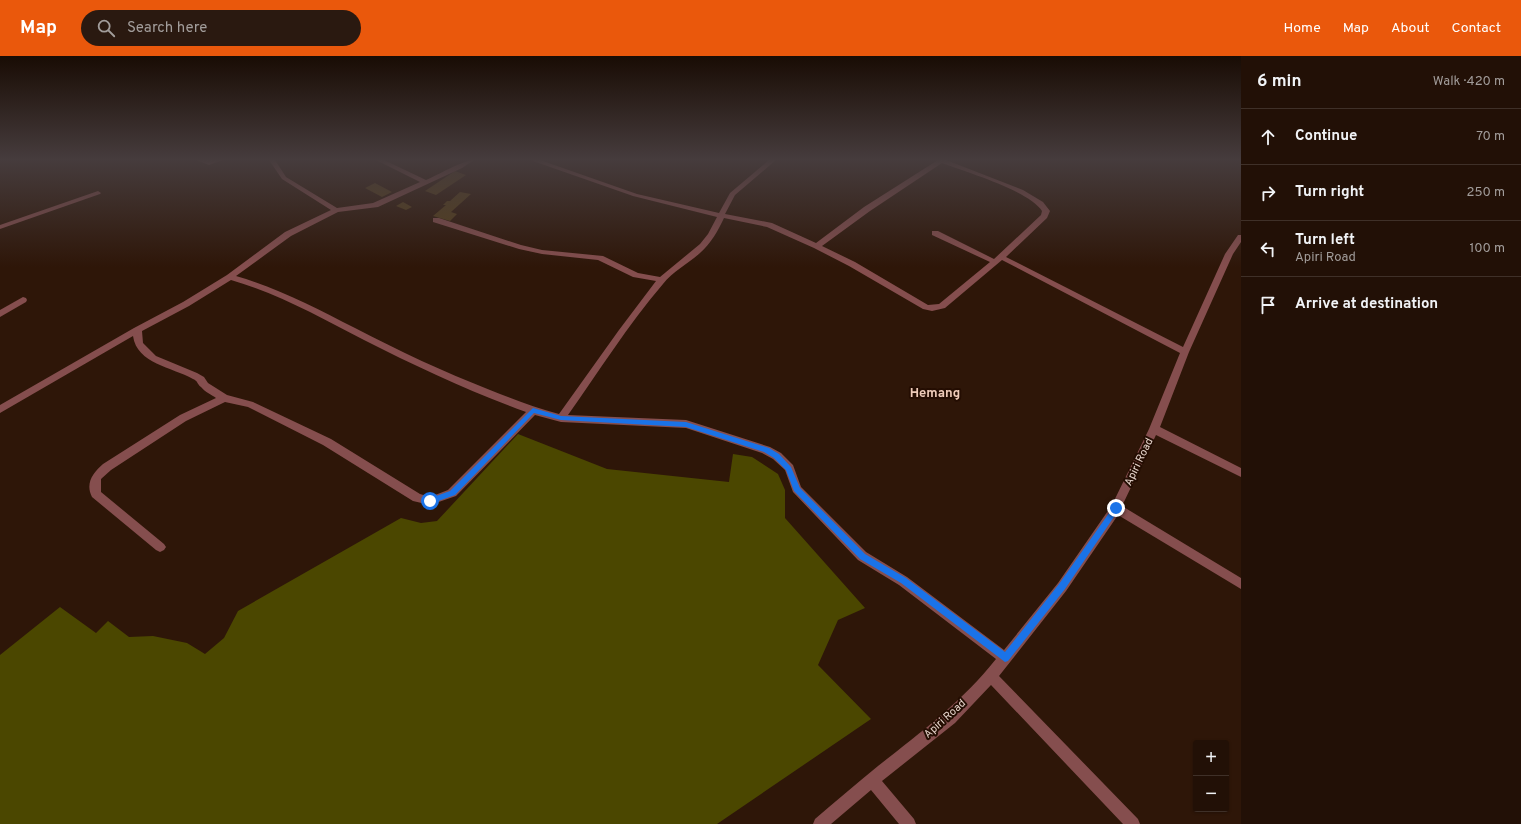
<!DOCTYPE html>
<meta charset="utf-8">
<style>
:root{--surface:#221006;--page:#2a1910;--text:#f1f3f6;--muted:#a29d9b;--line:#3f3028;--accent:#ea580c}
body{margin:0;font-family:Overpass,sans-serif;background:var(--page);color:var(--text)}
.controls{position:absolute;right:12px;bottom:12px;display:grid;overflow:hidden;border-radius:4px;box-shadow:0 1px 3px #0004}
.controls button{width:36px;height:36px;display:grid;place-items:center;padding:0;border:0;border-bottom:1px solid var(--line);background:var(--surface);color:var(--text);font:20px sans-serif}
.stop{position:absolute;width:12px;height:12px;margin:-9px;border:3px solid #1a73e8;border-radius:50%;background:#fff}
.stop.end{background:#1a73e8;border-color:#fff;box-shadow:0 1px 4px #0008}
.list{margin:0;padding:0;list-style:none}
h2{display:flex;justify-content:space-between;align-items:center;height:52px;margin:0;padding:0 16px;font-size:17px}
h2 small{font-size:13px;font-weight:400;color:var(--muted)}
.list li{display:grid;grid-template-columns:26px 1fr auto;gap:12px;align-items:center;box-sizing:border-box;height:56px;padding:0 16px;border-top:1px solid var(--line)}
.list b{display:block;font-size:15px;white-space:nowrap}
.list p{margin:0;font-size:13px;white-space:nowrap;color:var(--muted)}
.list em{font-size:13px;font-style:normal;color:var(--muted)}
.icon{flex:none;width:22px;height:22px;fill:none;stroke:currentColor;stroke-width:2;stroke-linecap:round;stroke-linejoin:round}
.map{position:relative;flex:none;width:1241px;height:768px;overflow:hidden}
header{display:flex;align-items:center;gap:24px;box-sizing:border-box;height:56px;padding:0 20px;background:var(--accent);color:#fff}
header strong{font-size:19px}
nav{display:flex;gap:22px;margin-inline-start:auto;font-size:14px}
.search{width:280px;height:36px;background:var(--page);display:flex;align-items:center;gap:10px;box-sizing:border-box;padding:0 14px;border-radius:22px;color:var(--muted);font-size:15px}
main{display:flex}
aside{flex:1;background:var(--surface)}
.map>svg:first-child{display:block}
.forest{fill:#4b4700}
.building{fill:#563f18}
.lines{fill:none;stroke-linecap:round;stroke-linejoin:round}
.minor{fill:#854e4e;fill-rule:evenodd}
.route{fill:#1a73e8}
.labels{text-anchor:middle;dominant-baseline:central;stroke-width:4;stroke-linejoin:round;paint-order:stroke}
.street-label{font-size:11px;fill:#e5d4cb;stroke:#240d02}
.quarter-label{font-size:13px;font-weight:bold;fill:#eecbb9;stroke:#240d02}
</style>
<header>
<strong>Map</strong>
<div class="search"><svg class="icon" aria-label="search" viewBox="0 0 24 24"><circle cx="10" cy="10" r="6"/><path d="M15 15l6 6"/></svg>Search here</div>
<nav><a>Home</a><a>Map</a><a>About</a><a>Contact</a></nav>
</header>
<main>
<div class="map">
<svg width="1241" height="768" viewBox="0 0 1241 768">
<rect width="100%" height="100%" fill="#2e1608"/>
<path class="forest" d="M518,378L607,413L729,426L733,398L752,401L778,418L785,434V462L865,552L838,564L818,609L871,663L717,768H0V599L60,551L96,577L108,565L129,581L153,580L187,587L205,598L224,582L238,555L401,462L421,467L437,465Z"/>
<g class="building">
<path d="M455,115L466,119L436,139L425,135Z"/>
<path d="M375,127L392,136L382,141L365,132Z"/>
<path d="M460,136L471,138L451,156L457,158L450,165L433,160L446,149H443L447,145H450Z"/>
<path d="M403,146L412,151L406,154L396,150Z"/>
</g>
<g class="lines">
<g class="minor">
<path d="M196,104H223L209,109Z"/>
<path d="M269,104H275L286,121L337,152L373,147L420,126L376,104H384L426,124C438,119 463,104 474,104L462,112L378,151L338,156L291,180L236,220C278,232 316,252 355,272C399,295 444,316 490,334C513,343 535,352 559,358L619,274L656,225L633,221L598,204L542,198L519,193L433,166V162H439L521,189L542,194L603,200L638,217L660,221L700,188L708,178L717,161L633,140L533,105L532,104H540L637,138L719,157L730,137L769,104H776L735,139L725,158L772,167L816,187L864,151L938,104H946L1023,134L1043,146L1050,155L1047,162L1006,201L1183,291L1225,198L1238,179H1241V186L1233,198L1189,296L1160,371L1241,412V421L1156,379L1122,450L1241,522V533L1118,459L1066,535L999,620L1138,763L1140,768H1123L991,629L955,667L882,725L914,763L916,768H899L871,734L831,768H813L815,763C836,745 857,727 878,710C920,677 963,645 996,603L899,529L858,504L793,436L785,414L773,403L762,397L686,372L561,366L535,359L456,440L430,449L413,445L323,389L248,351L225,346L186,365L111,414L101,423V436L164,488L166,491L164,494L160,496L156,494L92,441C85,427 93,417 103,408L180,359L216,342C212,339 205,336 201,331C197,328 198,325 193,323C172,311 137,308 133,280L0,357V349L134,272L183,246L227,219L285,176L331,154L282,123ZM942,107C966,116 1030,135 1042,155L1041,159L994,203L938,175H932V179L990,206L939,248L928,249L855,206L822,190L870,155ZM724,162L767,171L814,192L849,210L923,253L932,255L945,252L1002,204L1180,297L1149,373L1112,449L1058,527L1004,594L907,521L866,496L801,431L793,409L781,397L770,391L686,364L568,359C599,315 628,269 663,228C673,215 688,208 700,197C711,187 718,175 724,162ZM231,224C279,238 321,262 364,284C417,311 471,336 526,356L448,434L430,441L420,438L331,383L253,346L227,339L208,327L204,321L197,317L156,300L143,287L142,275L189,250Z"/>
<path d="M98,135L101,137L100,138L0,173V169Z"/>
<path d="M23,241L26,242L27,244L26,246L0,261V254Z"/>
</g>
</g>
<linearGradient id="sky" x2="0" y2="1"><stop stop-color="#190c04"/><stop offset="0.49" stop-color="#463c3d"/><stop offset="1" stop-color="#463c3d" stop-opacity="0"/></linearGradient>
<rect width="1241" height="211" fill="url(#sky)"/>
<path class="route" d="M533,352L561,360L686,366L769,392L779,398L791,411L800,432L865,498L906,522L1005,596L1059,528L1114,450H1119L1120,452L1065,533L1008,605L1005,606L901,527L860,503L794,435L786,414L774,402L764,396L686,371L561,364L534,357L455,439L430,448L428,447V443L450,435Z"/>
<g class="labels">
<g class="street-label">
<text transform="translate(1139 406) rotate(-64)">Apiri Road</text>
<text transform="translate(945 663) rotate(-42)">Apiri Road</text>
</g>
<g class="quarter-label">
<text x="935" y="338">Hemang</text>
</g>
</g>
</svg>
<div class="controls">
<button>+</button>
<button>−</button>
</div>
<div class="stop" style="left:430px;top:445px"></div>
<div class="stop end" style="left:1116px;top:452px"></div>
</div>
<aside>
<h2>6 min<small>Walk · 420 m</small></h2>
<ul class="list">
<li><svg class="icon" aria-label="ahead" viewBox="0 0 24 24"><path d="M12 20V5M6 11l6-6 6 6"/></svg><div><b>Continue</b></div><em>70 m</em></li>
<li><svg class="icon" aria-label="right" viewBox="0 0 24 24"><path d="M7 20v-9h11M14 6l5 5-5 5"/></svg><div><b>Turn right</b></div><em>250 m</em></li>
<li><svg class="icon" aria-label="left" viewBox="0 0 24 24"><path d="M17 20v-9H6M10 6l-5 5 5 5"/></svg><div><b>Turn left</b><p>Apiri Road</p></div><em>100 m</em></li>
<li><svg class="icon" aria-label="arrive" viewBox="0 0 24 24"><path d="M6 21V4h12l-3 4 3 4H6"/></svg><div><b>Arrive at destination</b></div></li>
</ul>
</aside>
</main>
